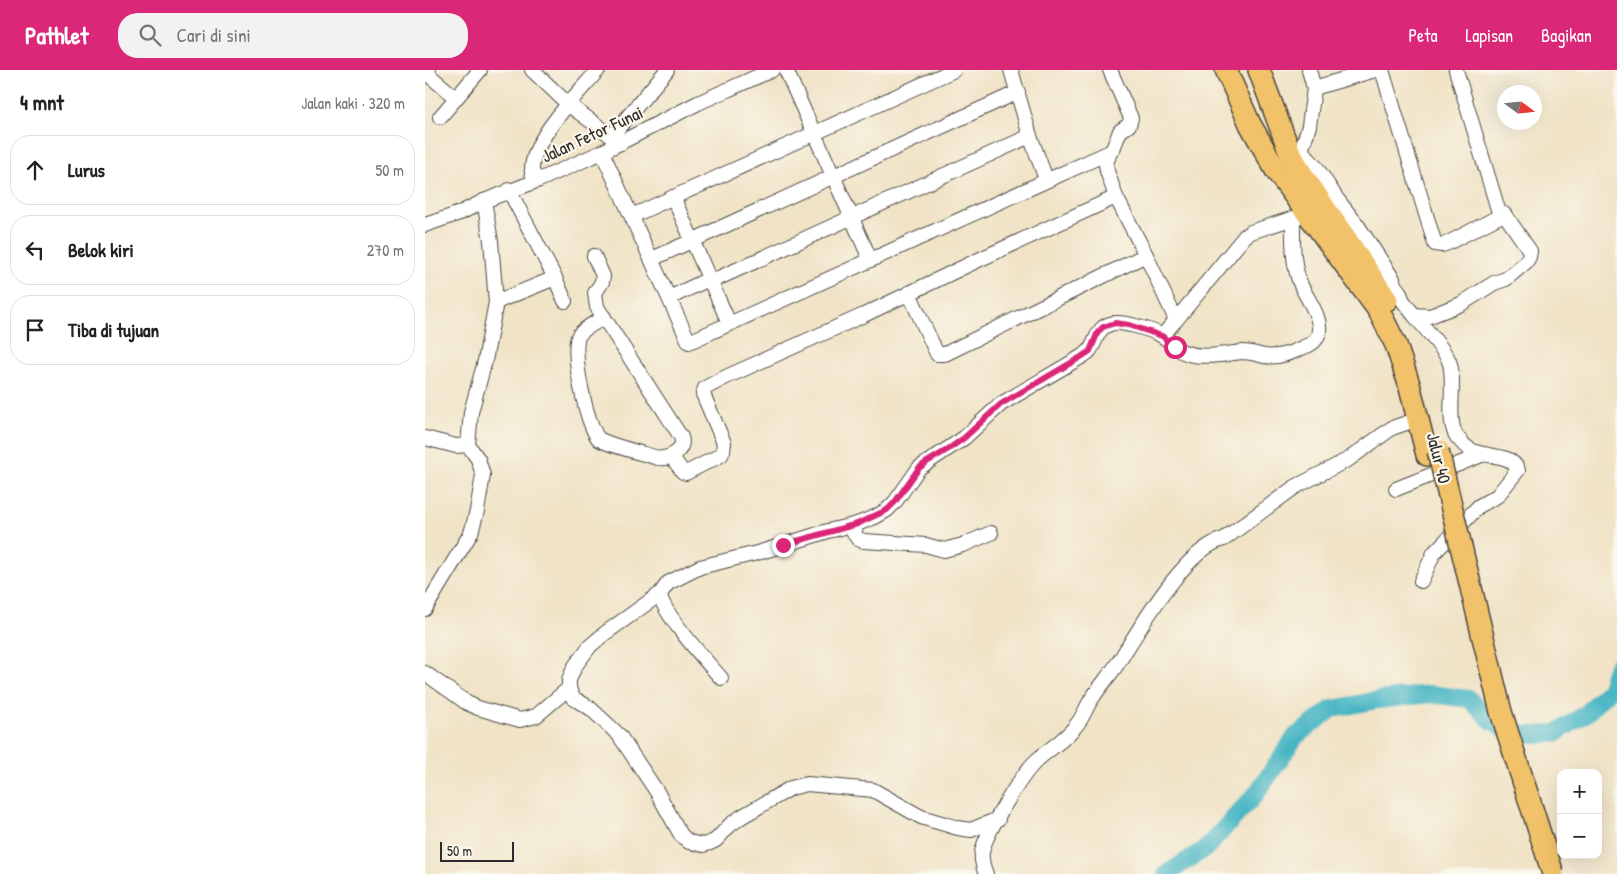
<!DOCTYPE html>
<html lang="id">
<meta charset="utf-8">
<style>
:root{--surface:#fff;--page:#f2f2f2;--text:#222;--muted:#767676;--line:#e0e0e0;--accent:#db2777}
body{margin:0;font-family:"Patrick Hand",sans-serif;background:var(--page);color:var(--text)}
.controls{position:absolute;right:15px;bottom:15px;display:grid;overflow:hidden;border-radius:10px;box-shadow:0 5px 20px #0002}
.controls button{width:45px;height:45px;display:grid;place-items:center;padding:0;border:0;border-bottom:1px solid var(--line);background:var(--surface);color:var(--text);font:25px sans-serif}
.compass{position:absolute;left:1072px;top:15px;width:45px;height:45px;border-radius:50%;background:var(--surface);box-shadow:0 5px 20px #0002;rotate:105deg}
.scale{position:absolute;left:15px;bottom:12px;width:74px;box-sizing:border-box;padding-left:5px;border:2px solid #2b2b2b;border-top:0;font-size:14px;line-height:18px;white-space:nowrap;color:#2b2b2b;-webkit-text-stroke:4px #fbf7ec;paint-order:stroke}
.stop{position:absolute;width:15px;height:15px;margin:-11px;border:4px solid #db2777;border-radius:50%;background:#fff}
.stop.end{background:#db2777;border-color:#fff;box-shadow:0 1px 5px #0008}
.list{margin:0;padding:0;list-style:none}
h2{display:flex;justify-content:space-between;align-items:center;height:65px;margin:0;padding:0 20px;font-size:21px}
h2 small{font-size:16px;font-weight:400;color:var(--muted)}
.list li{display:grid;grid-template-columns:32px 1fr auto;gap:15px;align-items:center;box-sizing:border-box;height:70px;margin:0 10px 10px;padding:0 10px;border:1px solid var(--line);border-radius:20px}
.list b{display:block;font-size:19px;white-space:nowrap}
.list em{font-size:16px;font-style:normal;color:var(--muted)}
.icon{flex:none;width:28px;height:28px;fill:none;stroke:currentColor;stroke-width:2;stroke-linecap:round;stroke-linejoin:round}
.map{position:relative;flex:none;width:1192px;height:804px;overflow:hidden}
header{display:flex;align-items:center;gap:30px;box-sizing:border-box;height:70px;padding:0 25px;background:var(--accent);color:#fff}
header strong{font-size:24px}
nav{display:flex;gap:28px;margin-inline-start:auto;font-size:18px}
.search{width:350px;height:45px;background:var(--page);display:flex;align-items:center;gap:12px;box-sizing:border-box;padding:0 18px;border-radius:20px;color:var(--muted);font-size:19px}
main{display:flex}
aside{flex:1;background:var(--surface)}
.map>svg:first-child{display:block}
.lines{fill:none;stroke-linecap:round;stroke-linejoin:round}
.river{stroke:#49b6c4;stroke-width:18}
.minor-casing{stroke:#494742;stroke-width:16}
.highway-casing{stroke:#494742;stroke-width:24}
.minor{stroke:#fff;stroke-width:14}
.highway{stroke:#f2c26a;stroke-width:21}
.highway-bridge-casing{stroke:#494742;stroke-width:24;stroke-linecap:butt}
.highway-bridge{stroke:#f2c26a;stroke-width:21}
.route{stroke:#db2777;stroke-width:6}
.labels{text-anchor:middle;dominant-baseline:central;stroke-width:4.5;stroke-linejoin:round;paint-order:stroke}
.street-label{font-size:18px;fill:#2b2b2b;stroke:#fbf7ec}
</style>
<header>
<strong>Pathlet</strong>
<div class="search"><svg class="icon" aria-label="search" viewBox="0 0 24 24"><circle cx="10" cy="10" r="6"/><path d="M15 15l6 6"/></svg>Cari di sini</div>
<nav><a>Peta</a><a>Lapisan</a><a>Bagikan</a></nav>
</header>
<main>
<aside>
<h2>4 mnt<small>Jalan kaki · 320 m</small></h2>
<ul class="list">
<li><svg class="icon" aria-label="ahead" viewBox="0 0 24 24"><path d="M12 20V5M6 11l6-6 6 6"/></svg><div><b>Lurus</b></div><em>50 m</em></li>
<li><svg class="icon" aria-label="left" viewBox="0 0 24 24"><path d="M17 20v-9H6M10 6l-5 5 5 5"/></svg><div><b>Belok kiri</b></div><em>270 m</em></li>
<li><svg class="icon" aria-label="arrive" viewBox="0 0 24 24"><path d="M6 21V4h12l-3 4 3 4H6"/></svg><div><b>Tiba di tujuan</b></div></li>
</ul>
</aside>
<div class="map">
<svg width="1192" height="804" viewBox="0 0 1192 804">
<rect width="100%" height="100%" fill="#fbf7ec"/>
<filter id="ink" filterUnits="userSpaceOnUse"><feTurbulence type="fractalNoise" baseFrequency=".02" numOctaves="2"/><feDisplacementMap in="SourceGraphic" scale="10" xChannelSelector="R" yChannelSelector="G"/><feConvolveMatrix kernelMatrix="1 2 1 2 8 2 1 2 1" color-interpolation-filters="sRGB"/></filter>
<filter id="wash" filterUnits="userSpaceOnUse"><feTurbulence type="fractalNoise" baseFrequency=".0096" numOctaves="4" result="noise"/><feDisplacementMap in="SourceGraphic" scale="20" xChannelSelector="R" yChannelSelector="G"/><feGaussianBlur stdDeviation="1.12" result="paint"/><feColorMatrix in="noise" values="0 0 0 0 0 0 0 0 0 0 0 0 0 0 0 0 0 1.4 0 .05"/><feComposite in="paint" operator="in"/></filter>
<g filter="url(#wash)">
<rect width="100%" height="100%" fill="#f0e3c6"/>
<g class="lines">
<path class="river" d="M741,804L780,779L831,724L871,666L907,639L953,630L1005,624L1044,629L1067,651L1090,664L1112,665L1131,663L1162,643L1184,620L1192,596"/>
</g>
</g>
<g filter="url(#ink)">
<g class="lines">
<defs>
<g id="minor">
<path d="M3,0L5,6L31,28"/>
<path d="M107,0L144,35L196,73"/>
<path d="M361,0L445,189"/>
<path d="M586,0L605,66L621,109"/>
<path d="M685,0L706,48L704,55L695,61L688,79L685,82L681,94L682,101L691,127L721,185L751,250"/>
<path d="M957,0L1010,174L1017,175L1023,173L1075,146"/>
<path d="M889,18L950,0"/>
<path d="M15,47L55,0"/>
<path d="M186,67L242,0"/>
<path d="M875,79L892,98L912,129L933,156L968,209L969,215L965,221"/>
<path d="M177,82L264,272L685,82"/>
<path d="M869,83L877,78L884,56L889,18L884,0"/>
<path d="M114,110L107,103C104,71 153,24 173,0"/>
<path d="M84,120L130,208L140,231"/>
<path d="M248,127L304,253"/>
<path d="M207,146L529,0"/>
<path d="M0,155L35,143L59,131L114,110L177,82L273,33L347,0"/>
<path d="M169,186L178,206L177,212L170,223L172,237L256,367C261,380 244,390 233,388C220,384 183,375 174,369C162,358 145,279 154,265C159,258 172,252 179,247"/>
<path d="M227,189L593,22"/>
<path d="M285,212L605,66"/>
<path d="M969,215L974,221L978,231L989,245L1005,246L1036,234L1069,213L1081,209L1101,192L1104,187L1105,181L1083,149L1079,144L1075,146L1031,0"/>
<path d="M484,223L512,284H520L721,185"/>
<path d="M244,228L284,209"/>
<path d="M71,232L130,208"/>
<path d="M989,245C998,256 1020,280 1024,291C1032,311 1020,350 1032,367C1035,370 1039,376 1043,378C1058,390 1084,380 1093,400L1072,426L1054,436L1009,483L996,511"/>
<path d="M737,266L751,250L820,166L826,162L875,146"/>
<path d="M0,368L31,376L43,375"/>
<path d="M246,386L258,402L261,403L296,385L298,381L299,373L278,324L280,318L301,307L439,245L549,192L691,127"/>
<path d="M971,419L1059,384"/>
<path d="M432,454L429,463L433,469L439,471L501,475L519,480L538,475L566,463"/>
<path d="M235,524L179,564L165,576L150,596L144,610V618L148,628L165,638L194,665L232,722L256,765L264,772L278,775L285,773L291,770L305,755L316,747L366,718L382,714L448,720L496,747L533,758L546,760L573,749"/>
<path d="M0,539L46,463L52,441L58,405L53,389L43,375L46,342L60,291L71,232L66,171L59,131"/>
<path d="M0,603L42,633L53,638L95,650L111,646L144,618"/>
<path d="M296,608C282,592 237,543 235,524L243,513L275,497L336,482L403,461L432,454L450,447L462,440L470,432L494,398L539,368L576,334L656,287C659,285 663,283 665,280C672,270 672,258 685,254C696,250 726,260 736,265C745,270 750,280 761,283C780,289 797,284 817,282C825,282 832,284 839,286C854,288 866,283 879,277C885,275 891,272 893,265C899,249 881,228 875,213C867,192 868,170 868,149"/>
<path d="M561,804C558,797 556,790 557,782C560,764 597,704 611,691C625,678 642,669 653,653C659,645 662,635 668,627C676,615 685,605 693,593C714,560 760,478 799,469L870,417L924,389L967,358L993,349"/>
</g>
<g id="highway">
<path d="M801,0L825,54L852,102L954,241L971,275L984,314L1002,385"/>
<path d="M834,0L865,83L877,104L962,230"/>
</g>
</defs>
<use href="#minor" class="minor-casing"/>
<use href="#highway" class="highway-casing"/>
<use href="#minor" class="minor"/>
<use href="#highway" class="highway"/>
<defs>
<path id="highway-bridge" d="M1013,381L1076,642L1128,804"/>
</defs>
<use href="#highway-bridge" class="highway-bridge-casing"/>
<use href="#highway-bridge" class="highway-bridge"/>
</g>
</g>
<g class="lines" filter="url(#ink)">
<path class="route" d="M358,475L432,454L462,440L470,432L494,398L502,392L522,380L539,368L576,334L656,287L665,281L673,262L678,257L690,253L704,255L737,266L750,277"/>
</g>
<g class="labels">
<g class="street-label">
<text transform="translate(167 64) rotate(-25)">Jalan Fetor Funai</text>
<text transform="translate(1014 388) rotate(76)">Jalur 40</text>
</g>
</g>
</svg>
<div class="controls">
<button>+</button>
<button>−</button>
</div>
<svg class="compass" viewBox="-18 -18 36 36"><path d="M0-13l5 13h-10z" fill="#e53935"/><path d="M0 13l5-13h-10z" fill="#767676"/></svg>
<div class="scale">50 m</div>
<div class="stop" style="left:750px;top:277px"></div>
<div class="stop end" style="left:358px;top:475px"></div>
</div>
</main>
